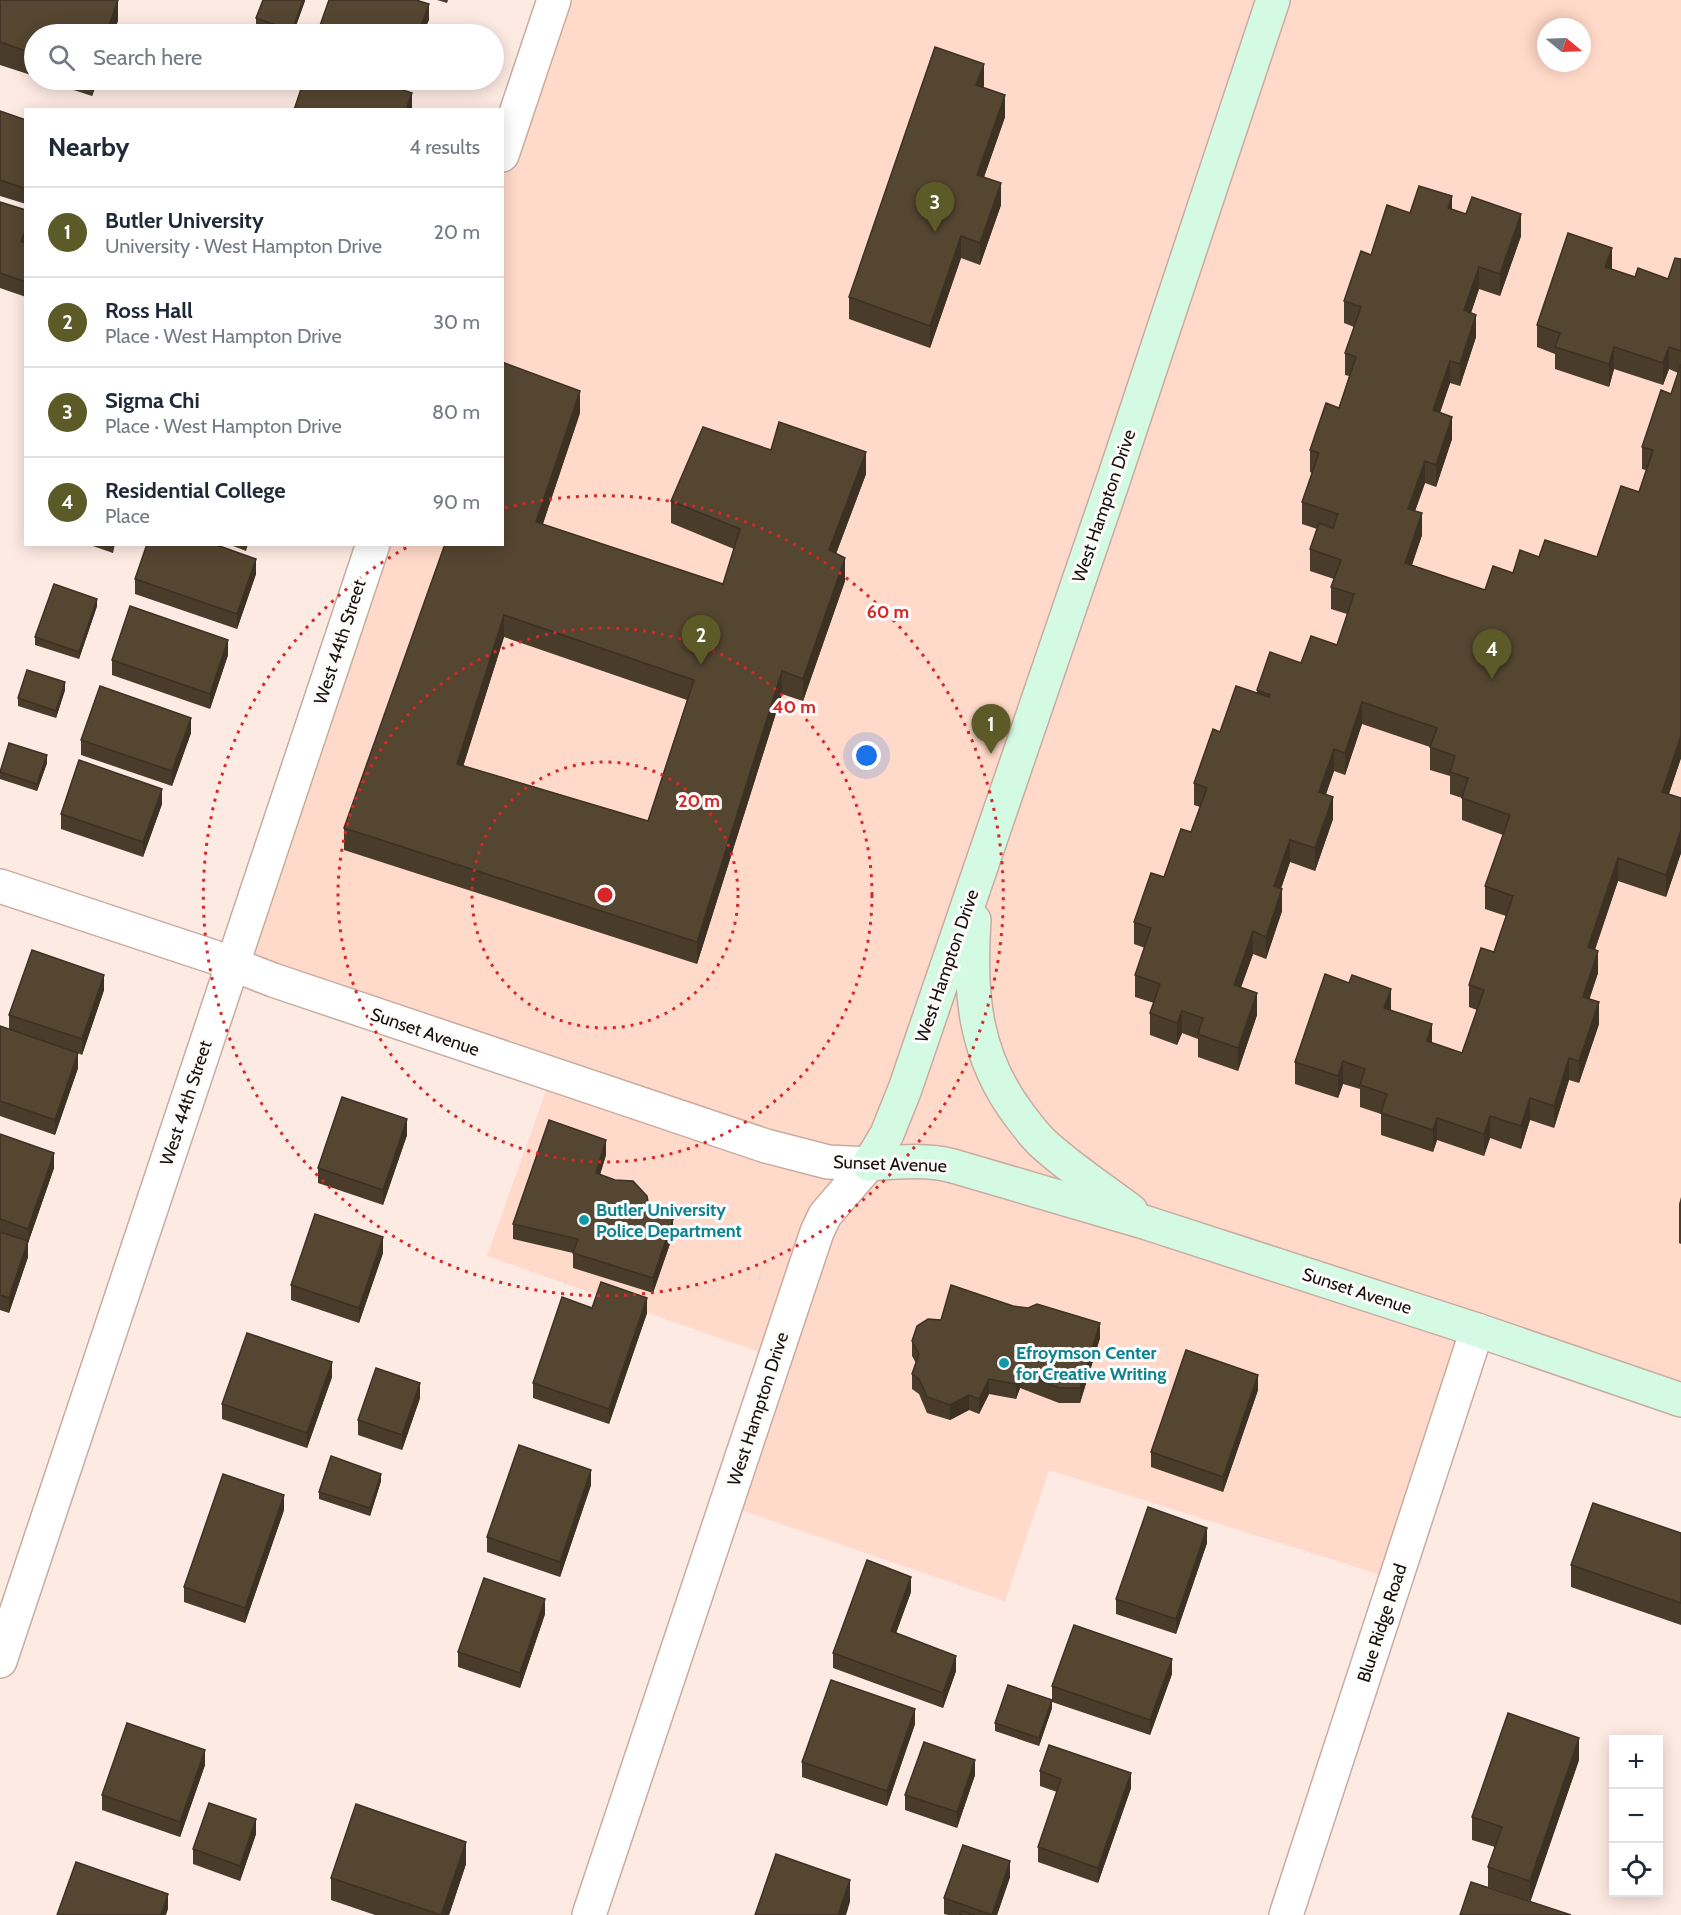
<!DOCTYPE html>
<meta charset="utf-8">
<style>
:root{--surface:#fff;--page:#f6f6f7;--text:#1f2937;--muted:#747a83;--line:#e0e1e3;--accent:#5c5b27}
body{margin:0;font-family:Cabin,sans-serif;background:var(--page);color:var(--text)}
.controls{position:absolute;right:18px;bottom:18px;display:grid;overflow:hidden;border-radius:0px;box-shadow:0 3px 15px #0003}
.controls button{width:54px;height:54px;display:grid;place-items:center;padding:0;border:0;border-bottom:2px solid var(--line);background:var(--surface);color:var(--text);font:30px sans-serif}
.compass{position:absolute;left:1537px;top:18px;width:54px;height:54px;border-radius:50%;background:var(--surface);box-shadow:0 3px 15px #0003;rotate:109deg}
.you{position:absolute;left:867px;top:756px;width:21px;height:21px;margin:-15px;border:4px solid #fff;border-radius:50%;background:#1a73e8;box-shadow:0 0 0 9px #1a73e833}
.badge{display:grid;place-items:center;width:39px;height:39px;border-radius:50%;background:var(--accent);color:#fff;font-size:20px;font-weight:700}
.pin{position:absolute;translate:-50% -50px;filter:drop-shadow(0 2px 3px #0008)}
.pin::after{content:'';position:absolute;top:32px;width:21px;height:18px;background:inherit;clip-path:polygon(0 0,100% 0,50% 100%)}
.list{margin:0;padding:0;list-style:none}
h2{display:flex;justify-content:space-between;align-items:center;height:78px;margin:0;padding:0 24px;font-size:26px}
h2 small{font-size:20px;font-weight:400;color:var(--muted)}
.list li{display:grid;grid-template-columns:39px 1fr auto;gap:18px;align-items:center;box-sizing:border-box;height:90px;padding:0 24px;border-top:2px solid var(--line)}
.list b{display:block;font-size:22px;white-space:nowrap}
.list p{margin:0;font-size:20px;white-space:nowrap;color:var(--muted)}
.list em{font-size:20px;font-style:normal;color:var(--muted)}
.icon{flex:none;width:33px;height:33px;fill:none;stroke:currentColor;stroke-width:2;stroke-linecap:round;stroke-linejoin:round}
.map{position:relative;flex:none;width:1681px;height:1915px;overflow:hidden}
.search{position:absolute;background:var(--surface);box-shadow:0 3px 15px #0003;left:24px;top:24px;width:480px;height:66px;display:flex;align-items:center;gap:15px;box-sizing:border-box;padding:0 21px;border-radius:33px;color:var(--muted);font-size:22px}
.panel{position:absolute;background:var(--surface);box-shadow:0 3px 15px #0003;left:24px;top:108px;width:480px;height:438px;border-radius:0px}
.map>svg:first-child{display:block}
.built{fill:#ffd9c9;fill-rule:evenodd}
.lines{fill:none;stroke-linecap:round;stroke-linejoin:round}
.street-casing{stroke:#c9aca0;stroke-width:36}
.secondary-casing{stroke:#c9aca0;stroke-width:36}
.street{stroke:#fff;stroke-width:33}
.secondary{stroke:#d4fae4;stroke-width:33}
.wall{fill:#493c2b;fill-rule:evenodd}
.shaded-wall{fill:#3c3123}
.building{fill:#554632;stroke:#3c3123;stroke-width:1.5;fill-rule:evenodd}
.ring{fill:none;stroke:#d62828;stroke-width:3;stroke-dasharray:3 6}
.culture-dot{fill:#0f9aa8;stroke:#fcfcfc;stroke-width:2}
.labels{text-anchor:middle;dominant-baseline:central;stroke-width:6;stroke-linejoin:round;paint-order:stroke}
.street-label{font-size:18px;fill:#190f0b;stroke:#fcfcfc}
.culture-label{font-size:18px;font-weight:bold;fill:#0d838f;stroke:#fcfcfc;text-anchor:start}
.centre{fill:#d62828;stroke:#fcfcfc;stroke-width:3}
.ring-label{font-size:18px;text-anchor:middle;font-weight:bold;fill:#d62828;stroke:#fcfcfc;stroke-width:6;stroke-linejoin:round;paint-order:stroke}
</style>
<div class="map">
<svg width="1681" height="1915" viewBox="0 0 1681 1915">
<rect width="100%" height="100%" fill="#fdeae3"/>
<path class="built" d="M564,0H1681V1400L1475,1330L1397,1580L1049,1470L1005,1601L735,1508L776,1358L487,1256L553,1071L229,964L375,545L502,544L503,177ZM1546,27H1582V63H1546Z"/>
<g class="lines">
<defs>
<g id="street">
<path d="M502,155L554,0"/>
<path d="M0,886L214,957L273,980L766,1146L828,1162L869,1164"/>
<path d="M0,1661L373,544"/>
<path d="M589,1915L817,1232L825,1215L869,1164"/>
<path d="M1286,1915L1477,1330"/>
</g>
<g id="secondary">
<path d="M974,920C969,993 974,1056 1020,1116C1028,1127 1036,1138 1047,1147C1073,1170 1103,1190 1131,1211"/>
<path d="M869,1164L887,1134L905,1089L1112,484L1273,0"/>
<path d="M869,1164C898,1162 925,1159 953,1166L1147,1223L1477,1330L1681,1400"/>
</g>
</defs>
<use href="#street" class="street-casing"/>
<use href="#secondary" class="secondary-casing"/>
<use href="#street" class="street"/>
<use href="#secondary" class="secondary"/>
</g>
<g class="wall">
<path d="M0,0L118,21L34,34V76L0,65Z"/>
<path d="M305,0L293,34H281L256,26V18Z"/>
<path d="M437,0H448L447,3Z"/>
<path d="M43,80H98L92,96Z"/>
<path d="M244,80H271L269,88Z"/>
<path d="M984,86L983,88L1005,117L984,177L1001,205L980,265L961,258L930,348L849,319V297Z"/>
<path d="M0,111L26,120V204L0,196Z"/>
<path d="M0,202L26,210V297L0,288Z"/>
<path d="M1452,209L1521,236L1500,296L1479,289L1471,313L1476,337L1460,386L1450,383L1440,413L1452,439L1436,487L1425,483L1415,511L1422,535L1412,565L1485,590L1539,557H1597L1639,492L1646,470L1642,469V447L1671,394L1678,373L1669,369L1663,385L1614,369L1609,387L1555,369V354L1537,347V325L1612,270L1635,277L1668,279L1681,259V758L1669,794L1681,798V853L1666,897L1618,881L1595,950L1598,973L1589,999L1599,1024L1579,1083L1569,1080L1554,1128L1530,1120L1521,1149L1490,1138L1484,1156L1437,1140L1433,1152L1381,1135V1114L1360,1107V1089L1343,1084L1338,1098L1295,1084V1062L1391,1010L1432,1043L1462,1053L1477,1010L1469,1007V985L1494,952L1506,916L1485,909V886L1503,835L1462,820V798L1450,794V776L1430,770V747L1362,724L1345,775L1334,771L1326,794L1333,819L1315,871L1290,862L1281,889L1282,911L1266,959L1253,954L1241,987L1257,1015L1238,1071L1198,1057V1039L1182,1033L1177,1045L1150,1035V1013L1154,1003L1135,997V975L1145,948L1134,944V922L1164,877L1191,832L1200,807L1194,805V783L1220,732L1257,693V690L1301,663L1337,645L1347,614L1331,609V587L1334,579L1310,571V549L1317,529L1302,524V502L1312,473L1310,472V450L1339,408L1349,376L1345,375V353L1354,327L1344,323V301L1371,255L1410,213Z"/>
<path d="M580,413L543,524L723,584L734,549L671,523V501L771,450L866,474L836,554L845,581L803,701L782,694L697,964L344,850V828ZM504,637L687,700L648,821L463,766Z"/>
<path d="M87,544H115L113,553Z"/>
<path d="M228,544H248L246,551Z"/>
<path d="M256,574L237,629L135,594V579Z"/>
<path d="M97,606L79,659L35,645V637Z"/>
<path d="M228,655L210,709L112,675V660Z"/>
<path d="M65,690L56,718L18,706V698Z"/>
<path d="M191,733L172,786L81,755V740Z"/>
<path d="M47,763L37,791L0,779V770Z"/>
<path d="M162,804L143,857L61,829V814Z"/>
<path d="M104,990L82,1055L78,1053V1068L55,1135L0,1116V1026L9,1030V1015Z"/>
<path d="M0,1134L54,1168L28,1243V1257L9,1313L0,1310Z"/>
<path d="M407,1135L383,1205L318,1183V1168Z"/>
<path d="M606,1155L600,1174L650,1213L673,1235L653,1293L573,1268V1253L513,1239V1224Z"/>
<path d="M1681,1197V1244L1679,1243V1204Z"/>
<path d="M383,1253L359,1323L291,1300V1285Z"/>
<path d="M592,1308L647,1313L609,1424L533,1398V1383Z"/>
<path d="M1100,1338L1080,1403H1059L1020,1388L1016,1399L989,1394L979,1414L969,1410L950,1420L927,1413L919,1394L912,1389V1374L916,1363L912,1356V1341Z"/>
<path d="M332,1377L307,1448L222,1419V1404Z"/>
<path d="M1258,1390L1223,1492L1151,1467V1452Z"/>
<path d="M420,1398L402,1450L358,1435V1420Z"/>
<path d="M381,1481L370,1516L319,1499V1492Z"/>
<path d="M591,1485L560,1577L487,1552V1537Z"/>
<path d="M284,1510L245,1623L184,1602V1587Z"/>
<path d="M1681,1533V1625L1571,1587V1565Z"/>
<path d="M1207,1543L1176,1634L1116,1614V1599Z"/>
<path d="M911,1592L896,1633L956,1671L943,1708L833,1668V1653Z"/>
<path d="M545,1614L520,1688L458,1667V1652Z"/>
<path d="M1172,1674L1150,1735L1052,1702V1686Z"/>
<path d="M1052,1708L1039,1746L995,1731V1723Z"/>
<path d="M915,1724L887,1806L802,1777V1762Z"/>
<path d="M1579,1760L1530,1901L1488,1887V1867L1495,1847L1472,1840V1817Z"/>
<path d="M205,1765L180,1837L102,1810V1795Z"/>
<path d="M1040,1771L1131,1788L1098,1883L1038,1862V1847L1057,1792L1040,1786Z"/>
<path d="M975,1775L957,1828L905,1810V1795Z"/>
<path d="M256,1834L240,1881L193,1864V1849Z"/>
<path d="M466,1864L449,1915H375L331,1900V1878Z"/>
<path d="M1010,1877L997,1915H948L944,1914V1898Z"/>
</g>
<g class="shaded-wall">
<path d="M118,0V21L113,34H106Z"/>
<path d="M303,0H305V1L293,34H292V31Z"/>
<path d="M429,4V20L423,34H418Z"/>
<path d="M984,64V86L976,107V85Z"/>
<path d="M92,80H98L92,96Z"/>
<path d="M412,93V110H406Z"/>
<path d="M1005,95V117L977,197V175Z"/>
<path d="M1001,183V205L980,265V243Z"/>
<path d="M1452,196V219L1448,208Z"/>
<path d="M1521,214V236L1500,296V274Z"/>
<path d="M26,229V244L21,241Z"/>
<path d="M961,236V258L930,348V326Z"/>
<path d="M1612,248V270L1605,267Z"/>
<path d="M1479,267V289L1464,333V310Z"/>
<path d="M1476,315V337L1460,386V364Z"/>
<path d="M1614,347V369L1609,387V364Z"/>
<path d="M1669,347V369L1663,385V363Z"/>
<path d="M1450,361V383L1433,432V410Z"/>
<path d="M580,391V413L536,544V522Z"/>
<path d="M1452,417V439L1436,487V465Z"/>
<path d="M866,452V474L829,572V550Z"/>
<path d="M1425,461V483L1408,531V509Z"/>
<path d="M1422,513V535L1405,585V563Z"/>
<path d="M845,558V581L803,701V679Z"/>
<path d="M256,559V574L237,629V614Z"/>
<path d="M97,599V606L79,659V652Z"/>
<path d="M504,615V637L457,786V764Z"/>
<path d="M228,640V655L210,709V694Z"/>
<path d="M782,671V694L697,964V942Z"/>
<path d="M65,682V690L56,718V711Z"/>
<path d="M1362,702V724L1345,775V753Z"/>
<path d="M191,718V733L172,786V771Z"/>
<path d="M1681,736V758L1662,814V792Z"/>
<path d="M1334,749V771L1319,814V792Z"/>
<path d="M47,755V763L37,791V784Z"/>
<path d="M162,789V804L143,857V842Z"/>
<path d="M1333,797V819L1315,871V848Z"/>
<path d="M1681,830V853L1666,897V875Z"/>
<path d="M1290,840V862L1274,908V886Z"/>
<path d="M1618,858V881L1588,969V947Z"/>
<path d="M1282,889V911L1266,959V937Z"/>
<path d="M1253,931V954L1234,1007V985Z"/>
<path d="M1598,951V973L1583,1019V997Z"/>
<path d="M104,975V990L82,1055V1039Z"/>
<path d="M1391,989V1011L1384,1008Z"/>
<path d="M1257,993V1015L1238,1071V1048Z"/>
<path d="M1599,1002V1024L1579,1083V1061Z"/>
<path d="M1182,1011V1033L1177,1045V1023Z"/>
<path d="M1432,1024V1046L1427,1041Z"/>
<path d="M78,1053V1068L55,1135V1120Z"/>
<path d="M1569,1058V1080L1554,1128V1106Z"/>
<path d="M1343,1061V1084L1338,1098V1076Z"/>
<path d="M1530,1098V1120L1521,1149V1126Z"/>
<path d="M1490,1116V1138L1484,1156V1134Z"/>
<path d="M1437,1118V1140L1433,1152V1130Z"/>
<path d="M407,1119V1135L383,1205V1190Z"/>
<path d="M606,1140V1155L596,1188V1173Z"/>
<path d="M54,1153V1168L28,1243V1257L9,1313V1298L28,1242V1229Z"/>
<path d="M673,1219V1235L653,1293V1278Z"/>
<path d="M383,1237V1253L359,1323V1308Z"/>
<path d="M647,1298V1313L609,1424V1409Z"/>
<path d="M1100,1323V1338L1080,1403V1388Z"/>
<path d="M332,1362V1377L307,1448V1433Z"/>
<path d="M1020,1373V1388L1016,1399V1384Z"/>
<path d="M1258,1375V1390L1223,1492V1477Z"/>
<path d="M989,1379V1394L979,1414V1399Z"/>
<path d="M420,1383V1398L402,1450V1435Z"/>
<path d="M969,1395V1410L950,1420V1405Z"/>
<path d="M591,1470V1485L560,1577V1562Z"/>
<path d="M381,1474V1481L370,1516V1508Z"/>
<path d="M284,1495V1510L245,1623V1608Z"/>
<path d="M1207,1528V1543L1176,1634V1619Z"/>
<path d="M911,1577V1592L891,1647V1631Z"/>
<path d="M545,1599V1614L520,1688V1673Z"/>
<path d="M956,1656V1671L943,1708V1693Z"/>
<path d="M1172,1659V1674L1150,1735V1720Z"/>
<path d="M1052,1700V1708L1039,1746V1738Z"/>
<path d="M915,1709V1724L887,1806V1791Z"/>
<path d="M1579,1738V1760L1530,1903V1881Z"/>
<path d="M205,1750V1765L180,1837V1822Z"/>
<path d="M975,1760V1775L957,1828V1812Z"/>
<path d="M1131,1773V1788L1098,1883V1868Z"/>
<path d="M256,1819V1834L240,1881V1866Z"/>
<path d="M466,1842V1864L449,1915H441Z"/>
<path d="M1010,1861V1877L997,1915H992Z"/>
<path d="M850,1880V1902L846,1915H838Z"/>
<path d="M168,1894V1909L166,1915H161Z"/>
</g>
<g class="building">
<path d="M0,0H118L106,34H34V54L0,42Z"/>
<path d="M263,0H303L292,31L256,18Z"/>
<path d="M329,0H416L429,4L418,34H317Z"/>
<path d="M935,47L984,64L976,85L1005,95L977,175L1001,183L980,243L961,236L930,326L849,297Z"/>
<path d="M304,80H373L412,93L406,110H294Z"/>
<path d="M0,111L26,120V189L0,180Z"/>
<path d="M1419,186L1452,196L1448,208L1466,214L1472,197L1521,214L1500,274L1479,267L1464,310L1476,315L1460,364L1450,361L1433,410L1452,417L1436,465L1425,461L1408,509L1422,513L1405,563L1485,590L1493,566L1513,573L1520,550L1539,557L1545,540L1597,557L1621,486L1639,492L1653,450L1642,447L1661,390L1671,394L1681,364V736L1662,792L1681,798V830L1666,875L1618,858L1588,947L1598,951L1583,997L1599,1002L1579,1061L1569,1058L1554,1106L1530,1098L1521,1126L1490,1116L1484,1134L1437,1118L1433,1130L1381,1113L1387,1094L1360,1085L1365,1069L1343,1061L1338,1076L1295,1062L1325,974L1349,983L1352,975L1391,989L1384,1008L1432,1024L1427,1041L1462,1053L1484,990L1469,985L1481,948L1494,952L1513,896L1485,886L1510,815L1462,798L1468,778L1450,772L1455,756L1430,747L1437,728L1362,702L1345,753L1334,749L1319,792L1333,797L1315,848L1290,840L1274,886L1282,889L1266,937L1253,931L1234,985L1257,993L1238,1048L1198,1034L1203,1018L1182,1011L1177,1023L1150,1013L1160,984L1135,975L1151,928L1134,922L1151,873L1164,877L1181,829L1191,832L1207,788L1194,783L1213,729L1220,732L1236,686L1269,697L1270,695L1257,690L1270,652L1301,663L1311,636L1337,645L1354,594L1331,587L1341,560L1310,549L1319,523L1333,528L1338,514L1302,502L1319,453L1310,450L1326,403L1339,408L1356,357L1345,353L1361,307L1344,301L1361,251L1371,255L1387,205L1410,213Z"/>
<path d="M0,202L26,210V229L21,241L26,243V282L0,273Z"/>
<path d="M1568,233L1612,248L1605,267L1635,277L1638,268L1668,279L1675,258L1681,259V351L1669,347L1663,363L1614,347L1609,364L1555,347L1560,333L1537,325Z"/>
<path d="M502,362L580,391L536,522L723,584L740,529L671,501L703,427L771,450L779,422L866,452L829,550L845,558L803,679L782,671L697,942L344,828L445,544H502ZM504,615L694,680L648,821L457,764Z"/>
<path d="M147,544H214L256,559L237,614L135,579Z"/>
<path d="M54,584L97,599L79,652L35,637Z"/>
<path d="M130,606L228,640L210,694L112,660Z"/>
<path d="M27,670L65,682L56,711L18,698Z"/>
<path d="M100,686L191,718L172,771L81,740Z"/>
<path d="M9,743L47,755L37,784L0,772Z"/>
<path d="M79,760L162,789L143,842L61,814Z"/>
<path d="M32,950L104,975L82,1039L9,1015Z"/>
<path d="M0,1026L78,1053L55,1120L0,1101Z"/>
<path d="M342,1097L407,1119L383,1190L318,1168Z"/>
<path d="M549,1120L606,1140L596,1173L615,1180L633,1181L647,1196L650,1213L673,1219L653,1278L573,1253L578,1239L513,1224Z"/>
<path d="M0,1134L54,1153L28,1229L0,1219Z"/>
<path d="M315,1214L383,1237L359,1308L291,1285Z"/>
<path d="M0,1232L28,1241L9,1298L0,1295Z"/>
<path d="M601,1282L647,1298L609,1409L533,1383L562,1297L592,1308Z"/>
<path d="M951,1285L1013,1306L1028,1308L1037,1304L1100,1323L1080,1388H1059L1020,1373L1016,1384L989,1379L979,1399L969,1395L950,1405L927,1397L919,1379L912,1374L919,1354L912,1341L917,1326L928,1319L941,1320Z"/>
<path d="M247,1333L332,1362L307,1433L222,1404Z"/>
<path d="M1186,1350L1258,1375L1223,1477L1151,1452Z"/>
<path d="M376,1368L420,1383L402,1435L358,1420Z"/>
<path d="M519,1445L591,1470L560,1562L487,1537Z"/>
<path d="M331,1456L381,1474L370,1508L319,1492Z"/>
<path d="M223,1474L284,1495L245,1608L184,1587Z"/>
<path d="M1593,1503L1681,1533V1603L1571,1565Z"/>
<path d="M1148,1507L1207,1528L1176,1619L1116,1599Z"/>
<path d="M867,1560L911,1577L891,1631L956,1656L943,1693L833,1653Z"/>
<path d="M484,1578L545,1599L520,1673L458,1652Z"/>
<path d="M1074,1625L1172,1659L1150,1720L1052,1686Z"/>
<path d="M831,1680L915,1709L887,1791L802,1762Z"/>
<path d="M1008,1685L1052,1700L1039,1738L995,1723Z"/>
<path d="M1508,1713L1579,1738L1530,1881L1488,1867L1502,1827L1472,1817Z"/>
<path d="M127,1723L205,1750L180,1822L102,1795Z"/>
<path d="M924,1742L975,1760L957,1812L905,1795Z"/>
<path d="M1049,1745L1131,1773L1098,1868L1038,1847L1061,1779L1040,1771Z"/>
<path d="M209,1803L256,1819L240,1866L193,1849Z"/>
<path d="M356,1804L466,1842L441,1915L331,1878Z"/>
<path d="M963,1845L1010,1861L992,1915L944,1898Z"/>
<path d="M776,1854L850,1880L838,1915H755Z"/>
<path d="M76,1862L168,1894L161,1915H57Z"/>
<path d="M1471,1882L1571,1915H1460Z"/>
<path d="M962,1911L974,1915H960Z"/>
</g>
<g class="ring">
<circle cx="605" cy="895" r="133"/>
<circle cx="605" cy="895" r="267"/>
<path d="M505 508A400 400 0 1 1 411 545"/>
</g>
<g class="culture-dot">
<circle cx="584" cy="1220" r="6"/>
<circle cx="1004" cy="1363" r="6"/>
</g>
<g class="labels">
<g class="street-label">
<text transform="translate(1104 506) rotate(-71)">West Hampton Drive</text>
<text transform="translate(340 642) rotate(-72)">West 44th Street</text>
<text transform="translate(947 966) rotate(-71)">West Hampton Drive</text>
<text transform="translate(425 1032) rotate(19)">Sunset Avenue</text>
<text transform="translate(186 1103) rotate(-72)">West 44th Street</text>
<text transform="translate(890 1164) rotate(2)">Sunset Avenue</text>
<text transform="translate(1357 1291) rotate(18)">Sunset Avenue</text>
<text transform="translate(758 1409) rotate(-72)">West Hampton Drive</text>
<text transform="translate(1382 1623) rotate(-72)">Blue Ridge Road</text>
</g>
<g class="culture-label">
<text x="596" y="1210">Butler University<tspan x="596" dy="21">Police Department</tspan></text>
<text x="1016" y="1353">Efroymson Center<tspan x="1016" dy="21">for Creative Writing</tspan></text>
</g>
</g>
<circle cx="605" cy="895" r="9" class="centre"/>
<g class="ring-label">
<text x="888" y="618">60 m</text>
<text x="794" y="713">40 m</text>
<text x="699" y="807">20 m</text>
</g>
</svg>
<div class="controls">
<button>+</button>
<button>−</button>
<button><svg class="icon" aria-label="locate" viewBox="0 0 24 24"><circle cx="12" cy="12" r="6"/><path d="M12 2v4M12 18v4M2 12h4M18 12h4"/></svg></button>
</div>
<svg class="compass" viewBox="-18 -18 36 36"><path d="M0-13l5 13h-10z" fill="#e53935"/><path d="M0 13l5-13h-10z" fill="#747a83"/></svg>
<div class="you"></div>
<div class="pin badge" style="left:991px;top:754px">1</div>
<div class="pin badge" style="left:701px;top:665px">2</div>
<div class="pin badge" style="left:935px;top:232px">3</div>
<div class="pin badge" style="left:1492px;top:679px">4</div>
<div class="search"><svg class="icon" aria-label="search" viewBox="0 0 24 24"><circle cx="10" cy="10" r="6"/><path d="M15 15l6 6"/></svg>Search here</div>
<section class="panel">
<h2>Nearby<small>4 results</small></h2>
<ul class="list">
<li><span class="badge">1</span><div><b>Butler University</b><p>University · West Hampton Drive</p></div><em>20 m</em></li>
<li><span class="badge">2</span><div><b>Ross Hall</b><p>Place · West Hampton Drive</p></div><em>30 m</em></li>
<li><span class="badge">3</span><div><b>Sigma Chi</b><p>Place · West Hampton Drive</p></div><em>80 m</em></li>
<li><span class="badge">4</span><div><b>Residential College</b><p>Place</p></div><em>90 m</em></li>
</ul>
</section>
</div>
